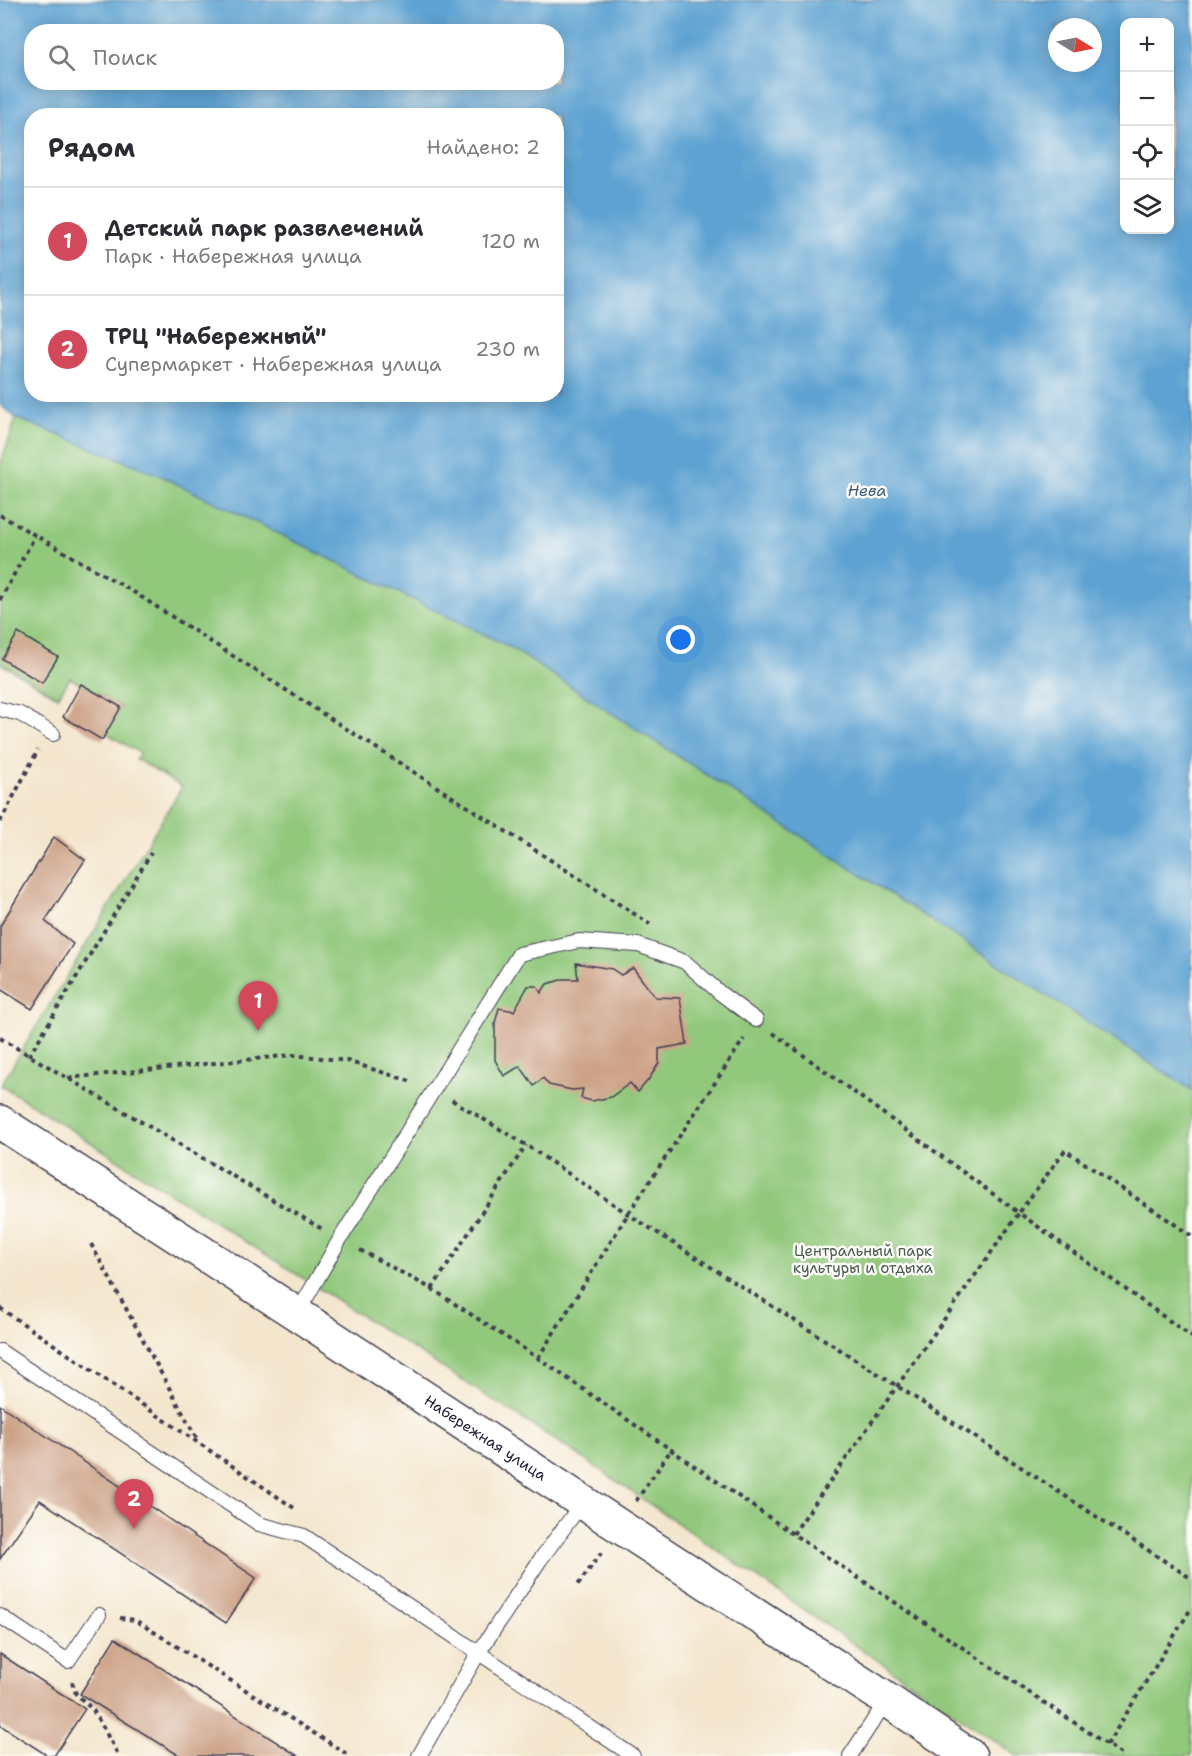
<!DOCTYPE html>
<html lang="ru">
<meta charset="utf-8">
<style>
:root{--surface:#fff;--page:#f7f7f7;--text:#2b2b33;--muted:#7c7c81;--line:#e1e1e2;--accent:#d1495b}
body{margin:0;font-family:"Shantell Sans",sans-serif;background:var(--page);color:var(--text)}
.controls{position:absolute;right:18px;top:18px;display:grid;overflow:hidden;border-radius:12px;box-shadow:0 3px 15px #0003}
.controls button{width:54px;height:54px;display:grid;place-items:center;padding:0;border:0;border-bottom:2px solid var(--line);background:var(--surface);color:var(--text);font:30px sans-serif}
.compass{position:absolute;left:1048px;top:18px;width:54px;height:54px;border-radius:50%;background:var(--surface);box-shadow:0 3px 15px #0003;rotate:100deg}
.you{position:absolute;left:681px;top:640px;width:21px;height:21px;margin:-15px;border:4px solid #fff;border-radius:50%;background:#1a73e8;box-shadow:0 0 0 9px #1a73e833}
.badge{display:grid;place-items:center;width:39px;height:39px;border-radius:50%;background:var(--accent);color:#fff;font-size:20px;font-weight:700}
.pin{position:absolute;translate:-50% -50px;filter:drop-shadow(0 2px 3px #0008)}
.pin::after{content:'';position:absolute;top:32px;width:21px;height:18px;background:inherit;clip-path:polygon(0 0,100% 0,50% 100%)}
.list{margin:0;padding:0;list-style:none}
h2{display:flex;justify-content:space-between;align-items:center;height:78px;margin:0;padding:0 24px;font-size:26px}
h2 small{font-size:20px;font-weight:400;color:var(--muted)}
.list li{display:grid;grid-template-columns:39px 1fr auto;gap:18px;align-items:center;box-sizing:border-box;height:108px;padding:0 24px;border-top:2px solid var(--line)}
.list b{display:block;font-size:22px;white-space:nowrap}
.list p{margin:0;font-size:20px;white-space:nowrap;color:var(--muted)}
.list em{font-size:20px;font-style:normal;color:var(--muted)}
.icon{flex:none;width:33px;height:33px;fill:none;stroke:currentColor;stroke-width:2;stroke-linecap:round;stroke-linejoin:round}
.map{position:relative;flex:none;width:1192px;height:1756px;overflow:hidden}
.search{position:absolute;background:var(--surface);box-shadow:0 3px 15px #0003;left:24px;top:24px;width:540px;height:66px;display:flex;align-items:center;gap:15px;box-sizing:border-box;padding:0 21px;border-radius:24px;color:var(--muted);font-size:22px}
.panel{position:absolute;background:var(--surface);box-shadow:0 3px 15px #0003;left:24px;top:108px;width:540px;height:294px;border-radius:24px}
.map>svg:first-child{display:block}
.green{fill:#91c87b;stroke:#5a755b;stroke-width:1.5}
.water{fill:#5da2d2;stroke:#406286;stroke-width:1.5;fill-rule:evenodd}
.building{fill:#cda388}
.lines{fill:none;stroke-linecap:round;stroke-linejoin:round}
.service-casing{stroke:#423f51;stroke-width:16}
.primary-casing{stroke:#423f51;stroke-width:36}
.path{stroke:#423f51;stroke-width:4;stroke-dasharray:4.5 4.5;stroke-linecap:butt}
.service{stroke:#fff;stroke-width:14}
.primary{stroke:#fff;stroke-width:33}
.labels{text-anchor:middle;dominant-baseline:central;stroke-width:5;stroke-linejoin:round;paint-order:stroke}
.park-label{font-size:15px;fill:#495c51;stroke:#fdfcf7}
.street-label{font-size:15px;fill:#22223b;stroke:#fdfcf7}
.water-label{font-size:16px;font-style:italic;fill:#3d5c7f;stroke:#fdfcf7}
</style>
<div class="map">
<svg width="1192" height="1756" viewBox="0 0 1192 1756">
<rect width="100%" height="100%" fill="#fdfcf7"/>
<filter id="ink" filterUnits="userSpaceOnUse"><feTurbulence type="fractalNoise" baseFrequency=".0167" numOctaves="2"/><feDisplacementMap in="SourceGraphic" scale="12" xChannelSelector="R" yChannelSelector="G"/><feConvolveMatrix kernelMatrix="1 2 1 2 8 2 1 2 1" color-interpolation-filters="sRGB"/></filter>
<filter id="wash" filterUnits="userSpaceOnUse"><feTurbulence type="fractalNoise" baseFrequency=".008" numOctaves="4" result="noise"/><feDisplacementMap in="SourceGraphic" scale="24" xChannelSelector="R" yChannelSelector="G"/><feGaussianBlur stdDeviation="1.35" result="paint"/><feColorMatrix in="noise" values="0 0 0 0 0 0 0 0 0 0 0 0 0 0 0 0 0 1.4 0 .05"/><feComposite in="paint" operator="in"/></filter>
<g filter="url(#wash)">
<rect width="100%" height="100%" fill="#f4e6cd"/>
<path class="green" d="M16,418L155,473L510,647L1192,1090V1756H1017L571,1450L1,1085L182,787L136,759L140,753L106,733L121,707L70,678L58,697L0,663V465Z"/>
<path class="water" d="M0,0H1192V1090L510,647L155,473L16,418L0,405ZM1124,22H1170V230H1124ZM1057,27H1093V63H1057ZM32,32H556V82H32ZM32,116H556V394H32Z"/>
<g id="blocks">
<g class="building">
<path d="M18,633L58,657L42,683L2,659Z"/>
<path d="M81,684L121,707L102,740L63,717Z"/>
<path d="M54,837L85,860L45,921L73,944L32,1009L0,989V926Z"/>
<path d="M576,963L612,969L621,975L633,968L655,997L680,998L687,1044L659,1049V1063L649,1079L638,1092L630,1083L611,1097L592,1101L581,1098L583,1089L572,1090L549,1085L543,1078L534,1086L520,1066L504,1076L495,1060V1023L499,1008L514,1011L528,986H537L541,993L547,984L564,979H578Z"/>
<path d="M0,1405L256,1578L226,1623L40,1500L0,1559Z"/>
<path d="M115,1638L298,1756H180L80,1694Z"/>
<path d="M0,1654L85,1709L54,1756H48L0,1725Z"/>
</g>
</g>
</g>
<g filter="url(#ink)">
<use href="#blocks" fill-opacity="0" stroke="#423f51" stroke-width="1.5"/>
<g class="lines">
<defs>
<g id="service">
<path d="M0,709L20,714L53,734"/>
<path d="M297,1314L340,1239L519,954L579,941L638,945L685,962L720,993L756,1020"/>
<path d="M0,1351L259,1524L304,1536L633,1756"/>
<path d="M0,1616L68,1661L99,1615"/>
<path d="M419,1756L479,1652L540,1560L583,1502"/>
<path d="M850,1756L887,1700"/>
</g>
<g id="primary">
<path id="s1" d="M0,1122L297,1314L619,1526L880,1695L970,1756"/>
</g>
</defs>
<use href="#service" class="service-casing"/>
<use href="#primary" class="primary-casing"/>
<g class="path">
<path d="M0,515L132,591L650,924"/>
<path d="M0,600L35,536"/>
<path d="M0,822L38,750"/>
<path d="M773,1033L1019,1213L1065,1150L1192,1236"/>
<path d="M0,1038L322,1229"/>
<path d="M29,1056L151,853"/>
<path d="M68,1078L293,1055L347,1061L413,1082"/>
<path d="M452,1100L526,1145L628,1214L897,1386L1192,1579"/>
<path d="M91,1244L198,1441"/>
<path d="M360,1250L432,1289L538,1358L793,1534L1124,1756"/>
<path d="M432,1289L526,1145"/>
<path d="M0,1308L297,1510"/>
<path d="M538,1358L628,1214L744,1039"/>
<path d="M636,1501L671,1450"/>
<path d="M793,1534L1019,1213L1192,1337"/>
<path d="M578,1585L601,1553"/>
<path d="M120,1618L135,1620L350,1756"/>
<path d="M72,1682L76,1694L93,1710L119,1756"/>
<path d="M1107,1745L1192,1607"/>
</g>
<use href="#service" class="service"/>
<use href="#primary" class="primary"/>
</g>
</g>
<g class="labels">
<g class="park-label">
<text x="863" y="1251">Центральный парк<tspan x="863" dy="17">культуры и отдыха</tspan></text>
</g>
<g class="street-label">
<text stroke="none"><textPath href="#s1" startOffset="579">Набережная улица</textPath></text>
</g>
<g class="water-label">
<text x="867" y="490">Нева</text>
</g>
</g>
</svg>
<div class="controls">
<button>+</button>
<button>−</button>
<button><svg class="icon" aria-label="locate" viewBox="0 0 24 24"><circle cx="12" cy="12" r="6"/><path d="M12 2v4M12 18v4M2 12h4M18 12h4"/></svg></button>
<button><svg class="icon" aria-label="layers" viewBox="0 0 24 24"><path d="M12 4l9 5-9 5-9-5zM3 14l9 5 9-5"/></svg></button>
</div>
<svg class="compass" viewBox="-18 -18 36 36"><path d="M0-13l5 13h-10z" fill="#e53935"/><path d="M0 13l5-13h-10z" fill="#7c7c81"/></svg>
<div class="you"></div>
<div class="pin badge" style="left:258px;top:1031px">1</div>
<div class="pin badge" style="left:134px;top:1529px">2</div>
<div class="search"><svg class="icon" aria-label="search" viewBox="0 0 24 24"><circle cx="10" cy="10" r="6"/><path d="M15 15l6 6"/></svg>Поиск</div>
<section class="panel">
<h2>Рядом<small>Найдено: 2</small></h2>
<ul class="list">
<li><span class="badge">1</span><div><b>Детский парк развлечений</b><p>Парк · Набережная улица</p></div><em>120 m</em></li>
<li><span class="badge">2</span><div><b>ТРЦ &quot;Набережный&quot;</b><p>Супермаркет · Набережная улица</p></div><em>230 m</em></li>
</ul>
</section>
</div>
